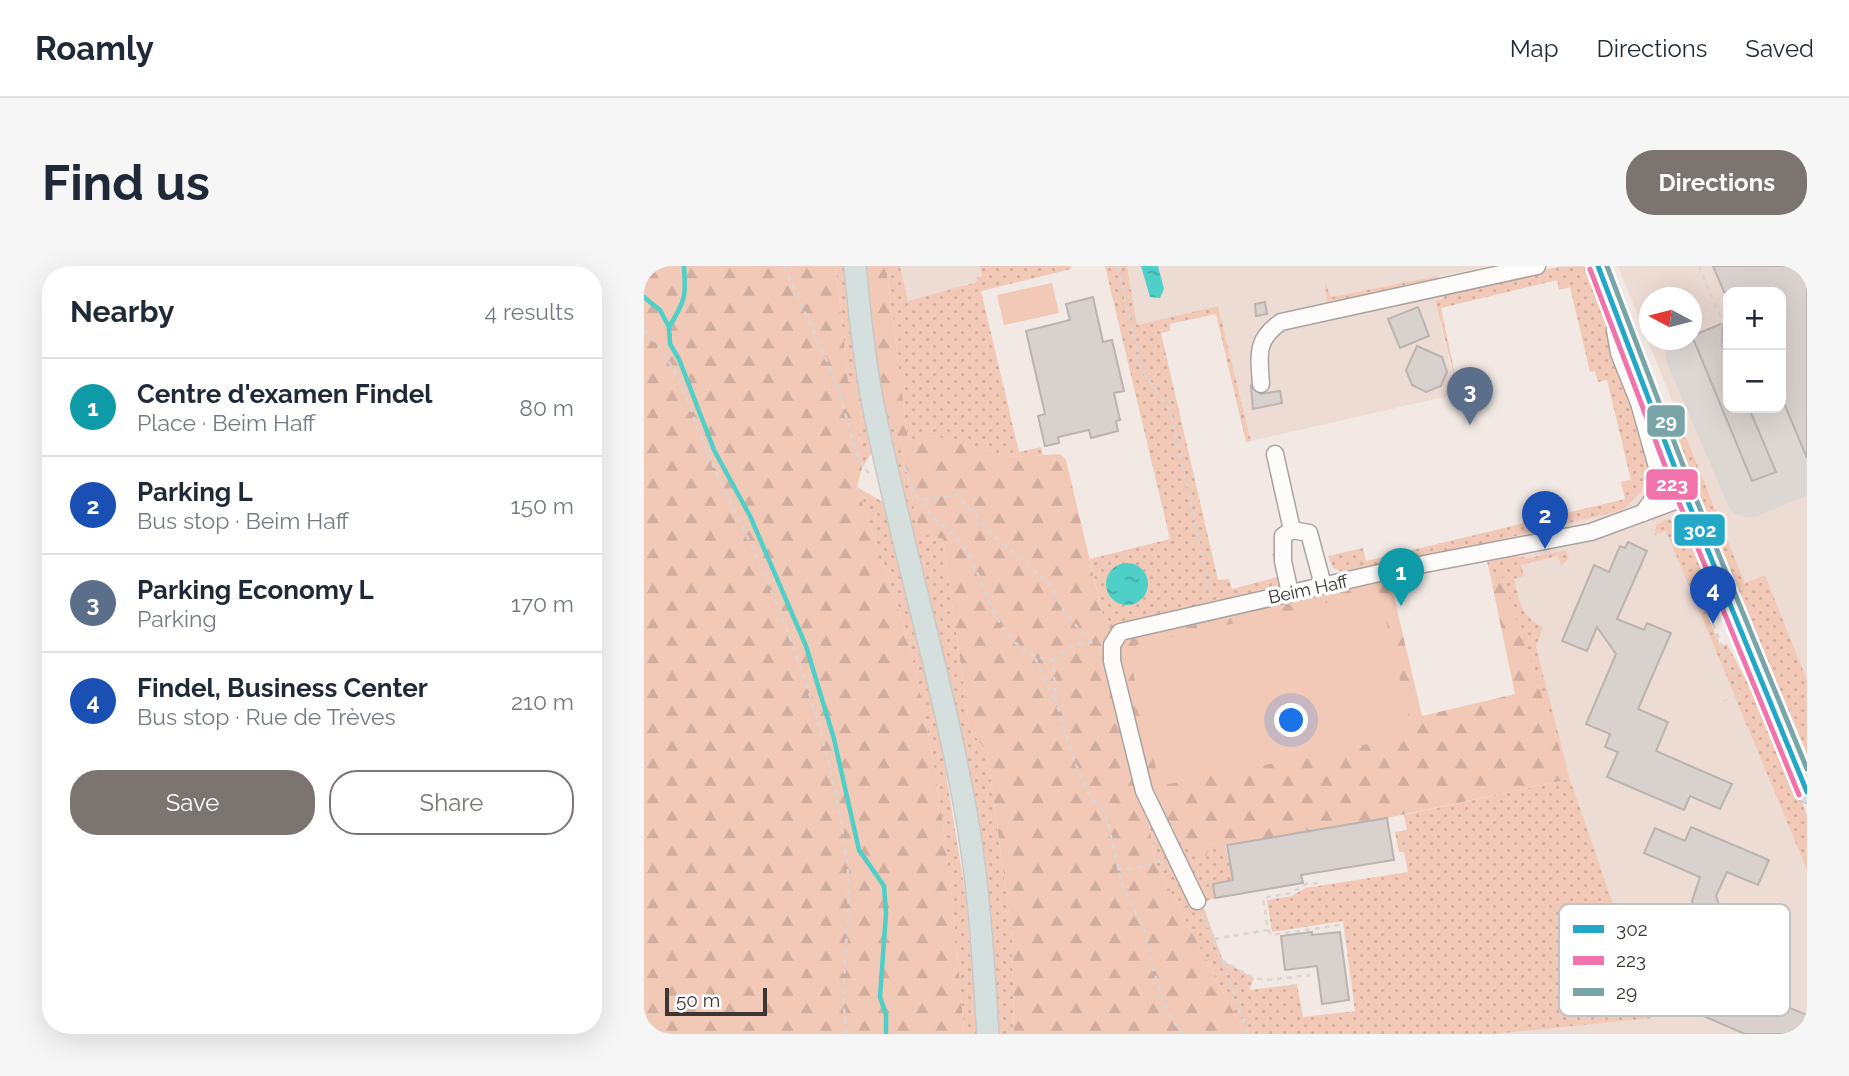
<!DOCTYPE html>
<meta charset="utf-8">
<style>
:root{--surface:#fff;--page:#f6f6f7;--text:#1f2937;--muted:#747a83;--line:#e0e1e3;--accent:#7c7471}
body{margin:0;font-family:Raleway,sans-serif;background:var(--page);color:var(--text)}
.controls{position:absolute;right:21px;top:21px;display:grid;overflow:hidden;border-radius:14px;box-shadow:0 7px 28px #0002}
.controls button{width:63px;height:63px;display:grid;place-items:center;padding:0;border:0;border-bottom:2px solid var(--line);background:var(--surface);color:var(--text);font:35px sans-serif}
.compass{position:absolute;left:995px;top:21px;width:63px;height:63px;border-radius:50%;background:var(--surface);box-shadow:0 7px 28px #0002;rotate:277deg}
.scale{position:absolute;left:21px;bottom:18px;width:102px;box-sizing:border-box;padding-left:7px;border:4px solid #3d3633;border-top:0;font-size:19px;line-height:24px;white-space:nowrap;color:#3d3633;-webkit-text-stroke:5px #fff;paint-order:stroke}
.you{position:absolute;left:648px;top:455px;width:24px;height:24px;margin:-18px;border:5px solid #fff;border-radius:50%;background:#1a73e8;box-shadow:0 0 0 10px #1a73e833}
.badge{display:grid;place-items:center;width:46px;height:46px;border-radius:50%;background:var(--accent);color:#fff;font-size:23px;font-weight:700}
.pin{position:absolute;translate:-50% -58px;filter:drop-shadow(0 2px 4px #0008)}
.pin::after{content:'';position:absolute;top:37px;width:24px;height:21px;background:inherit;clip-path:polygon(0 0,100% 0,50% 100%)}
.list{margin:0;padding:0;list-style:none}
h2{display:flex;justify-content:space-between;align-items:center;height:91px;margin:0;padding:0 28px;font-size:30px}
h2 small{font-size:23px;font-weight:400;color:var(--muted)}
.list li{display:grid;grid-template-columns:46px 1fr auto;gap:21px;align-items:center;box-sizing:border-box;height:98px;padding:0 28px;border-top:2px solid var(--line)}
.list b{display:block;font-size:26px;white-space:nowrap}
.list p{margin:0;font-size:23px;white-space:nowrap;color:var(--muted)}
.list em{font-size:23px;font-style:normal;color:var(--muted)}
.actions{display:flex;gap:14px;padding:21px 28px}
.actions a{flex:1;padding:16px 0;border:2px solid var(--accent);border-radius:28px;text-align:center;font-size:24px;color:var(--accent)}
.actions .main{background:var(--accent);color:#fff}
.map{position:relative;flex:none;width:1163px;height:768px;overflow:hidden;border-radius:28px}
header{display:flex;align-items:center;gap:42px;box-sizing:border-box;height:98px;padding:0 35px;background:var(--surface);border-bottom:2px solid var(--line)}
header strong{font-size:33px}
nav{display:flex;gap:38px;margin-inline-start:auto;font-size:24px}
.intro{display:flex;align-items:center;justify-content:space-between;box-sizing:border-box;height:168px;padding:0 42px}
h1{margin:0;font-size:49px}
.button{padding:18px 32px;border-radius:28px;background:var(--accent);color:#fff;font-size:24px;font-weight:700}
main{display:flex;gap:42px;padding:0 42px}
aside{flex:1;background:var(--surface);border-radius:28px;box-shadow:0 7px 28px #0002}
.map>svg:first-child{display:block}
.built{fill:#eddcd4;fill-rule:evenodd}
.grass{fill:url(#grass-dots)}
.forest{fill:url(#forest-firs)}
.garden{fill:#f2c9b7}
.water{fill:url(#water-ripples)}
.lines{fill:none;stroke-linecap:round;stroke-linejoin:round}
.stream{stroke:#4ecfc7;stroke-width:4.5}
.taxiway{stroke:#ddd7d4;stroke-width:37}
.building{fill:#d8d1cd;stroke:#bbb3b0;stroke-width:2}
.minor-casing{stroke:#aba3a0;stroke-width:19}
.major-casing{stroke:#ccc7c5;stroke-width:24}
.path{stroke:#d9d6d5;stroke-width:2.5;stroke-dasharray:5 5;stroke-linecap:butt}
.minor{stroke:#fdfcfb;stroke-width:16}
.major{stroke:#d5e0de;stroke-width:21}
.bus-1-casing{stroke:#fff;stroke-width:10}
.bus-2-casing{stroke:#fff;stroke-width:10}
.bus-3-casing{stroke:#fff;stroke-width:10}
.bus-1{stroke:#24a8c7;stroke-width:5}
.bus-2{stroke:#f173ac;stroke-width:5}
.bus-3{stroke:#79a5a8;stroke-width:5}
.labels{text-anchor:middle;dominant-baseline:central;stroke-width:7;stroke-linejoin:round;paint-order:stroke}
.street-label{font-size:18px;fill:#3d3633;stroke:#fff}
.key{fill:#fff;stroke:#c5c3c2;stroke-width:2}
.key-label{font-size:19px;fill:#3d3633}
.line-badge{stroke:#fff;stroke-width:2.5}
.badge-label{font-size:19px;text-anchor:middle;font-weight:bold;fill:#fff}
</style>
<header>
<strong>Roamly</strong>
<nav><a>Map</a><a>Directions</a><a>Saved</a></nav>
</header>
<div class="intro"><h1>Find us</h1><a class="button">Directions</a></div>
<main>
<aside>
<h2>Nearby<small>4 results</small></h2>
<ul class="list">
<li><span class="badge" style="background:#0f9aa8">1</span><div><b>Centre d'examen Findel</b><p>Place · Beim Haff</p></div><em>80 m</em></li>
<li><span class="badge" style="background:#1a4fb4">2</span><div><b>Parking L</b><p>Bus stop · Beim Haff</p></div><em>150 m</em></li>
<li><span class="badge" style="background:#5c6f8a">3</span><div><b>Parking Economy L</b><p>Parking</p></div><em>170 m</em></li>
<li><span class="badge" style="background:#1a4fb4">4</span><div><b>Findel, Business Center</b><p>Bus stop · Rue de Trèves</p></div><em>210 m</em></li>
</ul>
<div class="actions"><a class="main">Save</a><a>Share</a></div>
</aside>
<div class="map">
<svg width="1163" height="768" viewBox="0 0 1163 768">
<defs>
<pattern id="grass-dots" width="8" height="8" patternUnits="userSpaceOnUse" patternTransform="scale(1.75)"><rect width="8" height="8" fill="#f2c9b7"/><path d="M2 2h.1M6 6h.1" fill="none" stroke="#d0ad9e" stroke-width="1.8" stroke-linecap="round"/></pattern>
<pattern id="forest-firs" width="22" height="20" patternUnits="userSpaceOnUse" patternTransform="scale(1.75)"><rect width="22" height="20" fill="#f2c9b7"/><path d="M5 1l3.5 6h-7zM16 11l3.5 6h-7z" fill="#d0ad9e"/></pattern>
<pattern id="water-ripples" width="26" height="14" patternUnits="userSpaceOnUse" patternTransform="scale(1.75)"><rect width="26" height="14" fill="#4ecfc7"/><path d="M2 4q2-2 4 0t4 0M15 11q2-2 4 0t4 0" fill="none" stroke="#42a9a2"/></pattern>
</defs>
<rect width="100%" height="100%" fill="#f2e8e4"/>
<g class="built">
<path d="M256,0H336L339,10L334,16L319,19L317,22L264,35Z"/>
<path d="M483,0H847L687,31L683,18V38L795,14L799,33L791,35L813,128L607,175L574,40L493,59Z"/>
<path d="M974,0H1163V414L1121,309L1101,317ZM1084,26H1137V142H1084ZM1006,32H1048V74H1006Z"/>
<path d="M1009,203L1034,256L1029,254L1012,269L1022,265L1163,604V768H849L1007,752L926,513L891,381L895,366L878,346L870,312L877,299L915,290L918,300L921,284L885,292L864,289L843,295L839,278L979,244L997,226L1003,209Z"/>
</g>
<g class="grass">
<path d="M192,0H200L213,118L204,117Z"/>
<path d="M242,0H256L264,35L333,16V11L338,10L336,0H427V3L337,25L375,186L397,181L399,189L366,191L287,169L264,175Z"/>
<path d="M461,0H483L493,59L574,40L607,175L602,176L572,48L526,58V65L517,67L574,314L585,313L588,323L634,311L628,287H631L637,320L609,326L610,334L476,366L459,350L446,293L526,273Z"/>
<path d="M941,0C958,18 959,50 965,72C978,116 994,159 1009,203L1003,209L997,226L979,244L839,278L699,306L689,302L684,290L719,282L722,295L981,233L977,216L987,214L963,114L954,116L951,105L946,106L926,21L915,24L913,14L797,42L817,137L791,34L799,33L798,26L914,1Z"/>
<path d="M793,10L795,14L683,39L681,14L687,31Z"/>
<path d="M231,94L243,151L258,179L275,266L299,273L326,464L343,485L368,671L370,768H352Z"/>
<path d="M1028,136L1101,317L1121,309L1163,414V488L1035,185Z"/>
<path d="M218,137L227,188L218,202L214,194Z"/>
<path d="M213,221L239,236L293,452L322,632L333,768H320C311,648 299,527 272,409C258,346 234,283 213,221Z"/>
<path d="M1023,253C1053,256 1058,309 1065,333L1058,336L1076,380L1083,378L1132,471L1163,549V604L1022,265L1011,269L1012,259Z"/>
<path d="M921,284L925,292L917,300L914,290L877,299L880,310L870,313C876,336 876,350 899,361L892,381L926,513L1008,752L849,768H601L511,595L500,525L526,561L566,577L581,579L589,614L569,618L571,632L558,637L579,695L610,712L605,724L653,718L659,751L711,745L699,655L628,666L623,634L648,630L661,622L764,606L760,586H755L751,566L763,564L760,549L926,513L856,306L846,308L843,295L864,289L885,292Z"/>
</g>
<g class="forest">
<path d="M0,0H192L204,116L213,118L218,137L214,193L218,202L213,221C234,283 258,346 272,409C299,527 311,648 320,768H0Z"/>
<path d="M219,0H242L264,174L287,169L366,191L416,188L422,194L459,350L476,366L744,305L778,450L871,428L846,308L856,305L926,513L743,552L581,579L567,577L562,591L554,592L500,527L511,595L601,768H370L368,671L343,485L326,464L299,273L275,267L258,179L243,151L231,94Z"/>
</g>
<g class="garden">
<path d="M408,17L415,47L360,59L353,29Z"/>
<path d="M735,325L769,469L516,520L486,393L492,379Z"/>
</g>
<g class="water">
<path d="M497,0H514L520,23L516,32L506,31Z"/>
<circle cx="483" cy="318" r="21"/>
</g>
<g class="lines">
<g class="stream">
<path d="M0,31L16,44L25,61L26,78L35,93L70,184L106,250L162,380L190,473L215,584L240,620L242,647L236,731L242,749V768"/>
<path d="M25,61C42,34 42,30 40,0"/>
</g>
<g class="taxiway">
<path d="M1040,90L1101,232L1107,233L1163,209"/>
<path d="M1122,142L1150,209L1157,212"/>
</g>
</g>
<g class="building">
<path d="M1069,0H1163V192L1137,130V26H1080Z"/>
<path d="M449,31L459,76L468,74L480,125L470,127L476,154L472,155L474,165L447,172L445,164L414,171L415,177L401,180L394,150L401,148L382,65L426,54L422,38Z"/>
<path d="M621,36L623,48L612,50L611,38Z"/>
<path d="M774,41L785,70L756,82L744,53Z"/>
<path d="M1079,57L1078,78L1084,93V142H1105L1132,206L1108,215L1048,70Z"/>
<path d="M773,80L798,91L803,106L797,120L782,126L768,119L762,104Z"/>
<path d="M607,120L617,128L636,125L638,137L609,143Z"/>
<path d="M984,276L1003,285L973,353L1000,364L1003,357L1027,367L994,443L1024,456L1012,485L1088,518L1076,543L1046,530L1040,544L963,511L974,486L961,481L966,468L942,458L972,388L953,361L943,385L918,375L950,299L965,306L976,280L981,282Z"/>
<path d="M743,552L750,594L657,609L659,617L571,632L569,618L589,614L583,579Z"/>
<path d="M1047,561L1125,594L1114,619L1083,606L1072,630L1080,654L1141,680L1131,705L1109,696L1118,730L1163,749V768H1101L1057,749L1059,745L1039,736L1043,727L1063,735L1067,725L1095,737L1088,712L1089,702L1018,673L1029,648L1059,660L1048,635L1056,611L1000,587L1011,562L1041,575Z"/>
<path d="M668,666V669L696,666L705,734L678,738L673,700L641,704L637,670Z"/>
</g>
<g class="lines">
<defs>
<g id="minor">
<path d="M971,64L975,87L995,137L1015,208L1009,233L999,247"/>
<path d="M617,118C615,89 611,74 637,56L893,0"/>
<path d="M631,188L648,264"/>
<path d="M646,327L639,295V270L648,264L665,267L679,319"/>
<path d="M553,635L500,525L468,395V379L476,366L744,305L947,266L1042,231"/>
</g>
<g id="major">
<path d="M211,0C216,51 221,102 232,153C259,283 297,410 321,541C335,616 339,692 344,768"/>
<path d="M954,0L1042,231L1163,526"/>
</g>
</defs>
<use href="#minor" class="minor-casing"/>
<use href="#major" class="major-casing"/>
<g class="path">
<path d="M140,0L192,115L214,193L226,209"/>
<path d="M474,0L497,103L526,144L567,330"/>
<path d="M1055,0L1084,69"/>
<path d="M0,65C36,96 48,153 67,195C84,232 103,268 119,305C158,395 189,491 202,589C211,648 193,709 203,768"/>
<path d="M1078,78L1084,76"/>
<path d="M260,202C270,210 265,224 273,231C279,236 280,242 285,247C296,258 311,268 320,281C346,322 351,388 409,394L412,436L431,497L447,532L462,548L478,619L501,664L507,697L524,747L538,768"/>
<path d="M280,234L313,229L351,271L407,319L420,346L446,375"/>
<path d="M1069,358L1097,429L1075,437"/>
<path d="M391,392L410,433"/>
<path d="M409,394L431,378L454,376"/>
<path d="M473,603H490L517,594"/>
<path d="M558,648L579,695L610,712L624,714L666,709"/>
<path d="M624,664L627,669L696,659"/>
<path d="M570,673L624,664L619,632L647,627L662,618L674,617"/>
<path d="M579,695L604,768"/>
</g>
<use href="#minor" class="minor"/>
<use href="#major" class="major"/>
<defs>
<path id="bus-1" d="M954,0L1042,231L1163,526"/>
<path id="bus-2" d="M946,3L1034,234L1155,529"/>
<path id="bus-3" d="M963,0L1050,228L1163,503"/>
</defs>
<use href="#bus-1" class="bus-1-casing"/>
<use href="#bus-2" class="bus-2-casing"/>
<use href="#bus-3" class="bus-3-casing"/>
<use href="#bus-1" class="bus-1"/>
<use href="#bus-2" class="bus-2"/>
<use href="#bus-3" class="bus-3"/>
</g>
<g class="labels">
<g class="street-label">
<text transform="translate(664 323) rotate(-12)">Beim Haff</text>
</g>
</g>
<rect x="915" y="638" width="231" height="112" rx="10" class="key"/>
<rect x="929" y="659" width="31" height="8" fill="#24a8c7"/>
<rect x="929" y="690" width="31" height="9" fill="#f173ac"/>
<rect x="929" y="722" width="31" height="8" fill="#79a5a8"/>
<g class="key-label">
<text x="972" y="670">302</text>
<text x="972" y="701">223</text>
<text x="972" y="733">29</text>
</g>
<g class="line-badge">
<rect x="1002" y="138" width="40" height="34" rx="7" fill="#79a5a8"/>
<rect x="1001" y="202" width="54" height="33" rx="7" fill="#f173ac"/>
<rect x="1029" y="247" width="53" height="34" rx="7" fill="#24a8c7"/>
</g>
<g class="badge-label">
<text x="1022" y="162">29</text>
<text x="1028" y="225">223</text>
<text x="1056" y="271">302</text>
</g>
</svg>
<div class="controls">
<button>+</button>
<button>−</button>
</div>
<svg class="compass" viewBox="-18 -18 36 36"><path d="M0-13l5 13h-10z" fill="#e53935"/><path d="M0 13l5-13h-10z" fill="#747a83"/></svg>
<div class="scale">50 m</div>
<div class="you"></div>
<div class="pin badge" style="left:757px;top:340px;background:#0f9aa8">1</div>
<div class="pin badge" style="left:901px;top:283px;background:#1a4fb4">2</div>
<div class="pin badge" style="left:826px;top:159px;background:#5c6f8a">3</div>
<div class="pin badge" style="left:1069px;top:358px;background:#1a4fb4">4</div>
</div>
</main>
